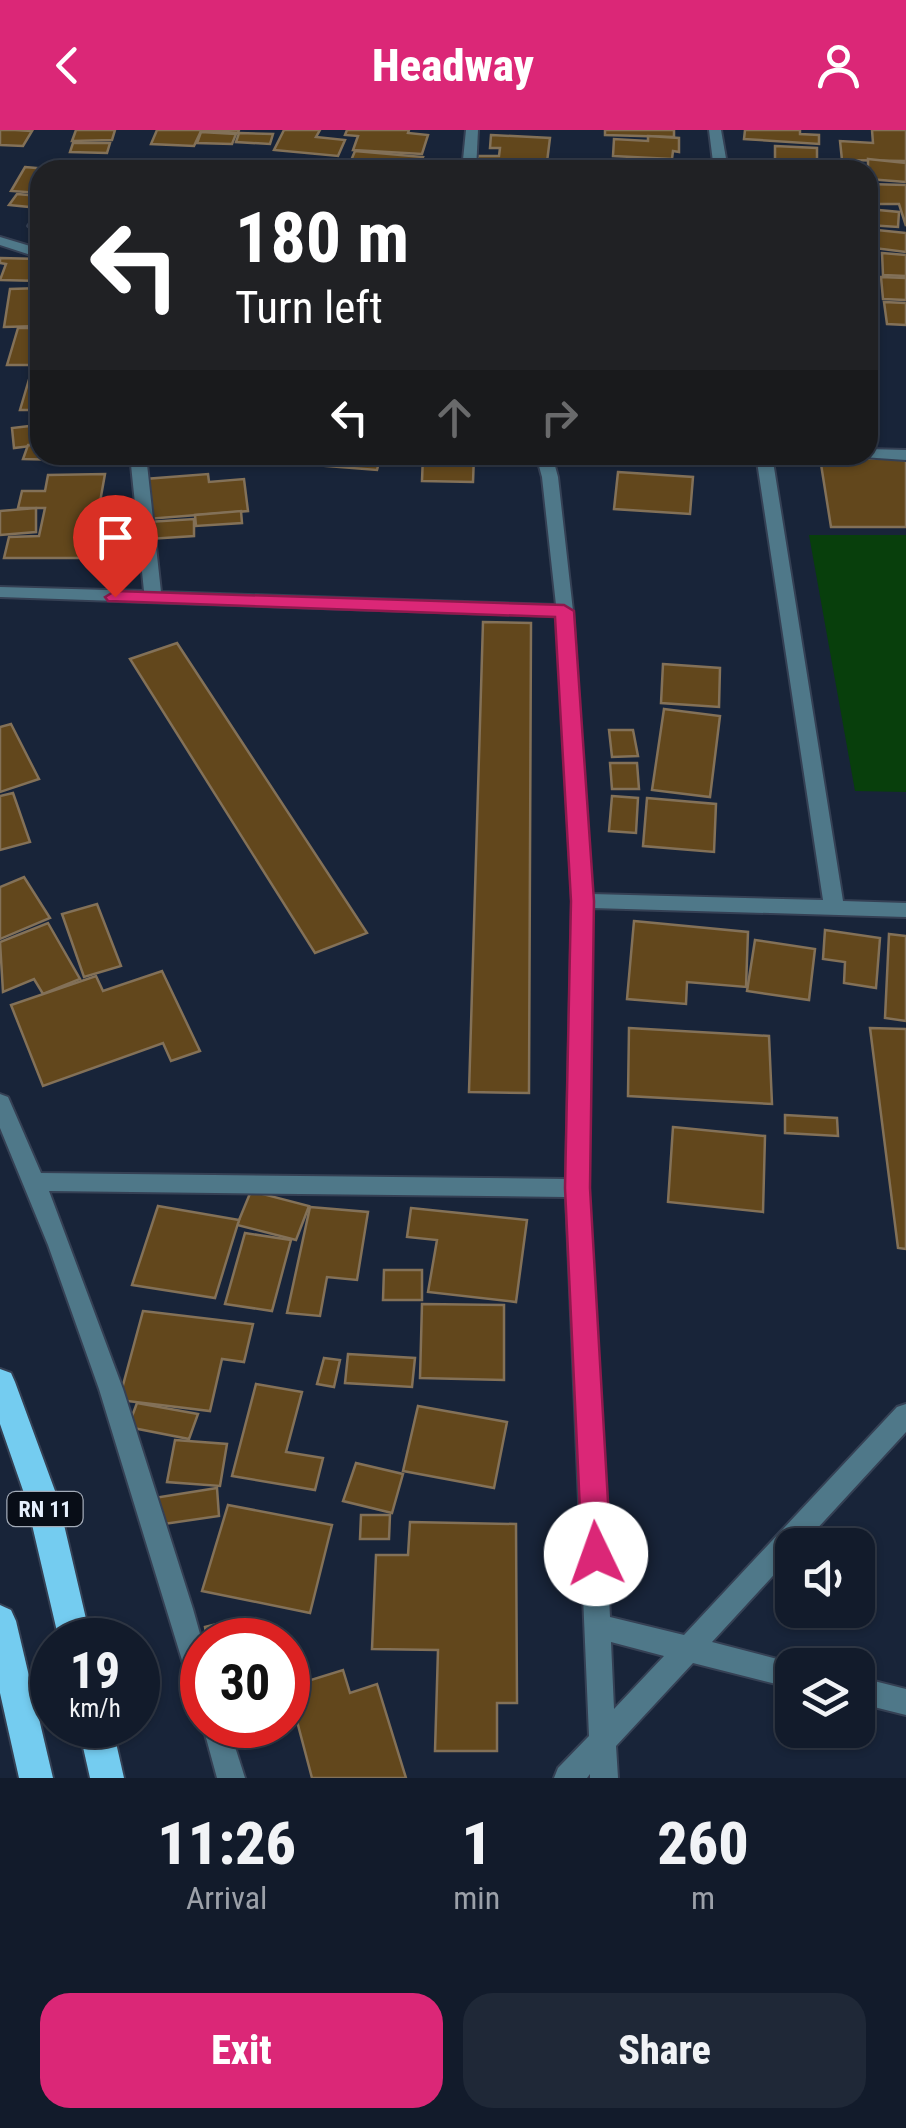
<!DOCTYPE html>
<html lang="en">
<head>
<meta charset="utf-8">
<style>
  :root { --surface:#121b2b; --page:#1f2837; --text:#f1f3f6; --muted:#9ca1a9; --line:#313947; --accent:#db2777 }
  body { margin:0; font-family:"Roboto Condensed",sans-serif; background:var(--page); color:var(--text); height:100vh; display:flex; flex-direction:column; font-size:38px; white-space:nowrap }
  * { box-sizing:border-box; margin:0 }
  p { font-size:32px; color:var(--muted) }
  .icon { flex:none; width:55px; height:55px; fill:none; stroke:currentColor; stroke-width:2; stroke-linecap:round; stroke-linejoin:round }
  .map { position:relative; height:1648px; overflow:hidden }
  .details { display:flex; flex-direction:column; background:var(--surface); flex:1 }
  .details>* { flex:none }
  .top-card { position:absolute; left:30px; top:30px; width:848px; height:305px; border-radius:30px; box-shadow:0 2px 8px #0004,0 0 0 2px var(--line); background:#202124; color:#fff; overflow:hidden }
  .controls { position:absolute; left:775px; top:1398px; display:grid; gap:20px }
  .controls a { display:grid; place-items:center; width:100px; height:100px; border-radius:20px; background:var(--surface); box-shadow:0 2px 8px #0004,0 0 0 2px var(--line); font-size:50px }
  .speed { position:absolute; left:30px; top:1488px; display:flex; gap:20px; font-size:50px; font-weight:700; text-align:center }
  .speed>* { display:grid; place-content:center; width:130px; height:130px; border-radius:50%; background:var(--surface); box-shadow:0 2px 8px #0004,0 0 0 2px var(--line); line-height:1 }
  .speed small { font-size:25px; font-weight:400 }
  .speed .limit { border:15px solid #d22; background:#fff; color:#111 }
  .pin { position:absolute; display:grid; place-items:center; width:85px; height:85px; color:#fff; margin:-102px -42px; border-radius:50% 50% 50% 0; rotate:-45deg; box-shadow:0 0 10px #0007 }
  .pin .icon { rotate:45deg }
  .me { position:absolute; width:110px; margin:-55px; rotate:357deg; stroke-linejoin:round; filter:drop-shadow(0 0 8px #0008) }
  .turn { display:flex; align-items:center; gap:35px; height:210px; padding:0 40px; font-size:45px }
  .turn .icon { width:130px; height:130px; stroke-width:2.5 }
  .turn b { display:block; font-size:70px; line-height:85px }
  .lanes { display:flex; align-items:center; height:95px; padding:0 40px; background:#0003; justify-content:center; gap:50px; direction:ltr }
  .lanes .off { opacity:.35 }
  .eta { display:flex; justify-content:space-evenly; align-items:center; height:170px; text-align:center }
  .eta b { font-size:60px; font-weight:800; line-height:70px }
  .primary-button { display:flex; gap:20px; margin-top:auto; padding:20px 40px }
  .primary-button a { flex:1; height:115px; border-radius:30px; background:var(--accent); color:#fff; font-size:40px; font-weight:800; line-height:115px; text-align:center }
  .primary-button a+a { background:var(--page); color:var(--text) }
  header { display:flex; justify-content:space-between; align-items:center; height:130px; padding:0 40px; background:var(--accent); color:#fff; font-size:45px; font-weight:800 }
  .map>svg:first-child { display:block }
</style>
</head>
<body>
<header><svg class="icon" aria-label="back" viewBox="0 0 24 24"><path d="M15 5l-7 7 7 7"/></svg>Headway<svg class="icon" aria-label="person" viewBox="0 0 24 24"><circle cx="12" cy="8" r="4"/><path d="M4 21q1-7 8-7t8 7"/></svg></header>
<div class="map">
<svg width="906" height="1648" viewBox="0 0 906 1648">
  <rect width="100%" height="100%" fill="#182439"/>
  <polygon fill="#083f0c" points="809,405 906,405 906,662 855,661"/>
  <g fill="#62471c" stroke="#837158" stroke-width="2.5">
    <polygon points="0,0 15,0 32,1 23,16 0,15"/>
    <polygon points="76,0 115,0 112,10 72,11"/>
    <polygon points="157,0 239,0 238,3 201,1 194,16 151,14"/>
    <polygon points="284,0 320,0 316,7 345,10 338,26 274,20"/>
    <polygon points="347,0 409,0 408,3 428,5 422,24 353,20 358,6 345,5"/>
    <polygon points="605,0 674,0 674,7 605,5"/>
    <polygon points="745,0 800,0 800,4 819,5 819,14 744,9"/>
    <polygon points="872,0 906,0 906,31 842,30 840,11 873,13"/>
    <polygon points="201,2 236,4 232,14 197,13"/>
    <polygon points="239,3 273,4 270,14 236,12"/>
    <polygon points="491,5 550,8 546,40 476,40 478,26 499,26 500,18 490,18"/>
    <polygon points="648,6 679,8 679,22 673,21 672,29 613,26 614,9 648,11"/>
    <polygon points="73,13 110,13 107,23 70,22"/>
    <polygon points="775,16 817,18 817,35 775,33"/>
    <polygon points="355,21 423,27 418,40 347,40"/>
    <polygon points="639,29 677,31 677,40 638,40"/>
    <polygon points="868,29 906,33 906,52 868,49"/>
    <polygon points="755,33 818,38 754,40"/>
    <polygon points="25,37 48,39 40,40 40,63 11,61"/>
    <polygon points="868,54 906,55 906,96 899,74 868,74"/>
    <polygon points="17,64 40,66 40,78 9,75"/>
    <polygon points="868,79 899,82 898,97 868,95"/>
    <polygon points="877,100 906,103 906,122 874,118"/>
    <polygon points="882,123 906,125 906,146 883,145"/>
    <polygon points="0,128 40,129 40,151 0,150 6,134 0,133"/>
    <polygon points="881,147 906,148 906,170 883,169"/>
    <polygon points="40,158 40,196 4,197 10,159"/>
    <polygon points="884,172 906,173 906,195 887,194"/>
    <polygon points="18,198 40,198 40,235 7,235"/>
    <polygon points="33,236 40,236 40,280 20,280"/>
    <polygon points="30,296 31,316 14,318 12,298"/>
    <polygon points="28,315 40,316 40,325 66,325 65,330 23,329"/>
    <polygon points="263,325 381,325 377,340 261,331"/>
    <polygon points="423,325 474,325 473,352 422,351"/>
    <polygon points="820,328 906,329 906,397 831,397"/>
    <polygon points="618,342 693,347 690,384 614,379"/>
    <polygon points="105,344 90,428 4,428 9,407 39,406 45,378 18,378 22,361 45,361 48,345"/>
    <polygon points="208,344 209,352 244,349 248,381 147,389 145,349"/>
    <polygon points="36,378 36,402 0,405 0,381"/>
    <polygon points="241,381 242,393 196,396 195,385"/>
    <polygon points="194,389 194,406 149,409 148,392"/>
    <polygon points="483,492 531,493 529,963 469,962"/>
    <polygon points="177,513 367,803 315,823 130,529"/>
    <polygon points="663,534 720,538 719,577 661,573"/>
    <polygon points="664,579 720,586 710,667 652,660"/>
    <polygon points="11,594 39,649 0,662 0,597"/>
    <polygon points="609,600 633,600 638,626 612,627"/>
    <polygon points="610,633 637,633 639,659 612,659"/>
    <polygon points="13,663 30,712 0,720 0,666"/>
    <polygon points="612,666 638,668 636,703 609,701"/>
    <polygon points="647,668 716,674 714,722 643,716"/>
    <polygon points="24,747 50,788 0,809 0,757"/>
    <polygon points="97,774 121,836 84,847 62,784"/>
    <polygon points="634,791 748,802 746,857 687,852 686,874 627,869"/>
    <polygon points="48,793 80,849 43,864 34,849 3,862 0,812"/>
    <polygon points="825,800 880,808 876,858 844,853 845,832 823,829"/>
    <polygon points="889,804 906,806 906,891 885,888"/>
    <polygon points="755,810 815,819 809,870 747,861"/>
    <polygon points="162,841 200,921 171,931 163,913 43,956 11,875 96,846 103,861"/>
    <polygon points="629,898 769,906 772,974 628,966"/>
    <polygon points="870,898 906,899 906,1119 898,1118"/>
    <polygon points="785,985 837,988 838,1006 785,1003"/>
    <polygon points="673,997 765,1006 763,1082 668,1072"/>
    <polygon points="251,1061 309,1076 296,1110 237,1095"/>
    <polygon points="158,1076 239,1090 215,1168 132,1155"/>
    <polygon points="310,1077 368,1082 357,1150 327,1147 320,1186 287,1183"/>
    <polygon points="411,1078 527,1090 516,1172 428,1162 437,1110 407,1107"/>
    <polygon points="245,1103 291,1110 272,1181 225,1174"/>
    <polygon points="384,1140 422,1140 422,1170 383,1170"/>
    <polygon points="422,1174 504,1175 504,1250 420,1248"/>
    <polygon points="143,1181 253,1194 244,1232 222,1229 210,1281 119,1270"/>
    <polygon points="348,1224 415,1228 412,1257 345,1253"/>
    <polygon points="324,1228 340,1230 334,1257 317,1254"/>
    <polygon points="256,1254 302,1262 286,1322 323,1328 315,1360 232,1346"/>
    <polygon points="137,1273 198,1284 189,1309 128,1297"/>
    <polygon points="418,1276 507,1292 494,1358 403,1341"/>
    <polygon points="175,1310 227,1314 220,1356 167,1352"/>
    <polygon points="356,1333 403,1344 392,1383 343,1371"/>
    <polygon points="217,1358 219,1386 157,1395 154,1368"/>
    <polygon points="228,1375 332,1395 310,1483 202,1461"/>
    <polygon points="361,1385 390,1385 389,1409 360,1409"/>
    <polygon points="410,1392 516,1394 517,1573 497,1573 497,1621 435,1621 438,1520 372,1519 376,1425 408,1425"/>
    <polygon points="233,1490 236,1510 207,1510 205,1497"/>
    <polygon points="343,1540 350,1563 377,1554 406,1648 312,1648 288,1557"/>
  </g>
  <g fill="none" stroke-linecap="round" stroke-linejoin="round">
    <g stroke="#354054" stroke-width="4">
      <g id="minor">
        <polygon points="466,0 478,0 476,40 462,40"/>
        <polygon points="709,0 721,0 728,40 714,40"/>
        <polygon points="40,92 40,100 28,96 30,93"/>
        <polygon points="0,107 40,119 40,128 0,115"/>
        <polygon points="868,319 906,320 906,330 862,327 861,325 868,325"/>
        <path d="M130,325H146L161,462L556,475L542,347L536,325H552L558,347L573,481L591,764L823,770L756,325H772L843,771L906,773V787L592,778L588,1058L610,1487L684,1505L897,1277L906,1274V1302L802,1415H792V1425L712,1512L800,1535H792V1558L693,1533L616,1616L618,1648H590V1644L587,1648H554L558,1638L589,1606L566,1067L49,1061L123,1259L193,1479L202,1511V1566L193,1562L189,1553L99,1259L48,1115L0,998V964L8,967L41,1043L566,1049L572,771L557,486L0,467V457L144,461ZM611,1512L664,1526L614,1579Z"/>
        <polygon points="858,1547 906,1559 906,1585 858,1573"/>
        <polygon points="202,1593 228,1595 245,1648 217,1648"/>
      </g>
    </g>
    <g stroke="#354054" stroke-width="4">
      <g id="primary">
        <polygon points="0,1239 11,1243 15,1252 58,1369 91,1510 59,1510 26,1369 0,1294"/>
        <polygon points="0,1475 11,1480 16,1491 53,1648 19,1648 0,1563"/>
        <polygon points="78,1595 112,1595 124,1648 90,1648"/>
      </g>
    </g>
    <use href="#minor" fill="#4f7889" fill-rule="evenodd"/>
    <use href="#primary" fill="#74ccf0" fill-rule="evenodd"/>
  </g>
  <polygon fill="#db2777" stroke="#8e194d" stroke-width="2.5" points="115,461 564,475 574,481 594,771 590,1058 611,1424 606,1434 596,1438 586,1434 582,1424 565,1058 571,771 555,487 108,471 105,467"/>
  <g text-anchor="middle" stroke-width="9" stroke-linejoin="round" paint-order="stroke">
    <rect fill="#080d17" stroke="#a3abb8" stroke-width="2.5" x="7.5" y="1362" width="75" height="34" rx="8"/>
    <g font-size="22" font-weight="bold" fill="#e6effd">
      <text x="45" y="1387">RN 11</text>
    </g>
  </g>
</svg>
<div class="controls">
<a><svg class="icon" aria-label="sound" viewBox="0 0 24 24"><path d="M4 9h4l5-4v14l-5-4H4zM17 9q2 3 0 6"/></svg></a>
<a><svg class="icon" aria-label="layers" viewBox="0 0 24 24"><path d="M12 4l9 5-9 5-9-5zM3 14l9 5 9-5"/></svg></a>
</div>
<div class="speed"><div>19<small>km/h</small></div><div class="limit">30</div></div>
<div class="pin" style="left:115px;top:467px;background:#d93025"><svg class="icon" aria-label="arrive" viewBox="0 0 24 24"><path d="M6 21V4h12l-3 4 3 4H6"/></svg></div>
<svg class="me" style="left:596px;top:1424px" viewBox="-20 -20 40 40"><circle r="19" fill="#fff"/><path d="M0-13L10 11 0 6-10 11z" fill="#db2777"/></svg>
<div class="top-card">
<div class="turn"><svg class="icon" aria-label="left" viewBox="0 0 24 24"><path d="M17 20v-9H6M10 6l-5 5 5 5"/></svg><div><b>180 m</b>Turn left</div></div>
<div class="lanes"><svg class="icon" aria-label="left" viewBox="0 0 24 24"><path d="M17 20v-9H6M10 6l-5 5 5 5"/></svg><svg class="icon off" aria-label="ahead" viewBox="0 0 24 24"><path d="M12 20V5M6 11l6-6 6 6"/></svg><svg class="icon off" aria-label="right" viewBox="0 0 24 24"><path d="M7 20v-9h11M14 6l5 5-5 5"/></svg></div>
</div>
</div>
<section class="details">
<div class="eta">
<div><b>11:26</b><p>Arrival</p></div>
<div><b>1</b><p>min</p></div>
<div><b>260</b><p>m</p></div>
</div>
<div class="primary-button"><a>Exit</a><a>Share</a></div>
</section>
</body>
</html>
